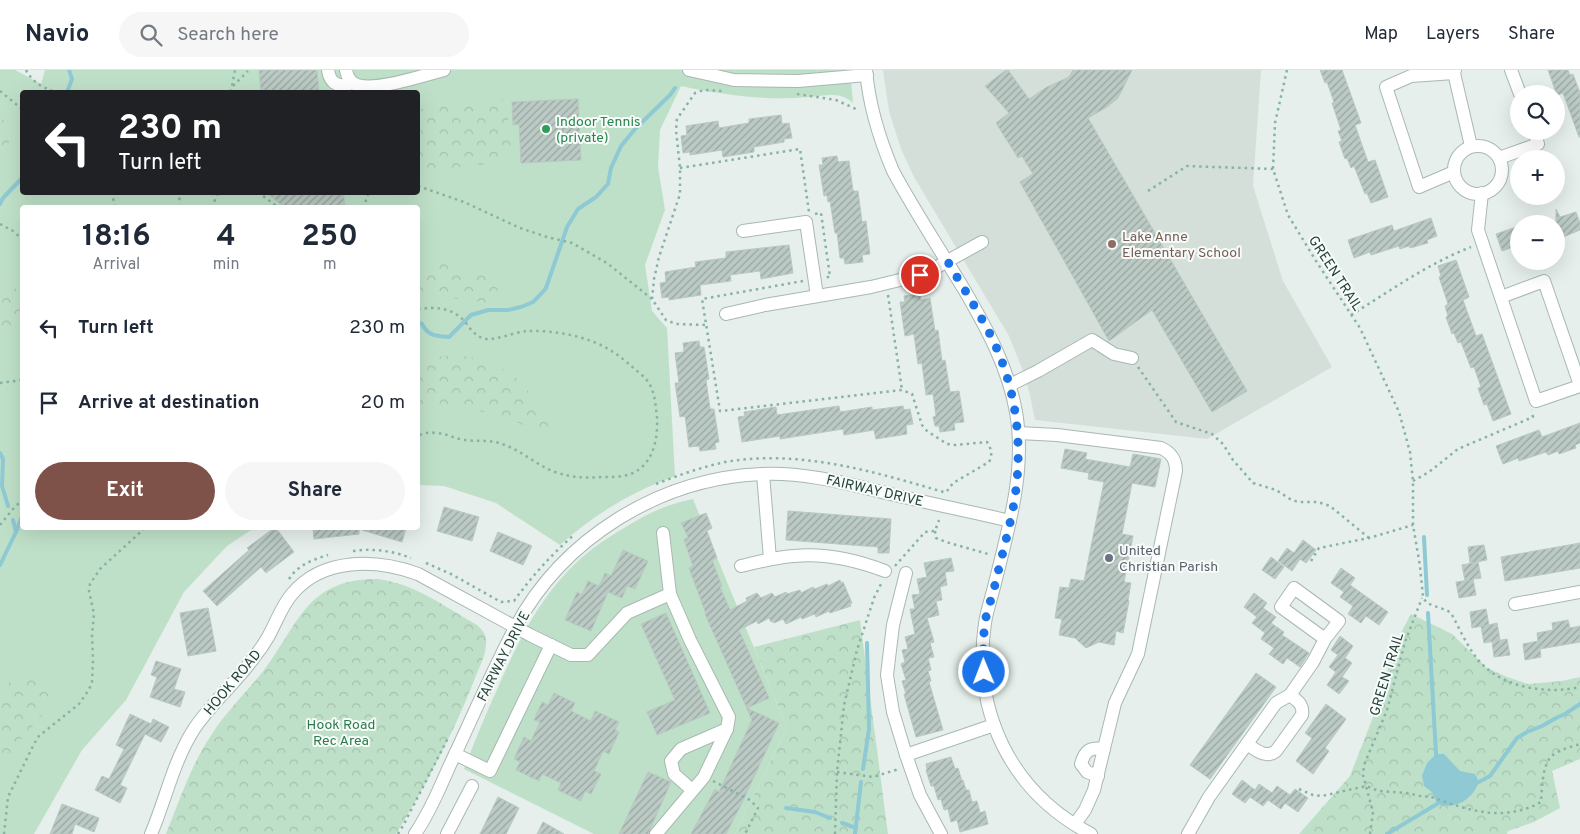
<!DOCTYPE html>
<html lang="en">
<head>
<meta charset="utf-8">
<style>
  :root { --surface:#fff; --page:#f6f6f7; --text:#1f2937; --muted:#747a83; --line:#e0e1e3; --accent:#7f5249 }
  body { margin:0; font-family:Overpass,sans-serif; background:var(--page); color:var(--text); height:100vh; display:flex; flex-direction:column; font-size:19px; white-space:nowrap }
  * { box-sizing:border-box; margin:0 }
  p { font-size:16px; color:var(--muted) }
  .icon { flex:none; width:28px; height:28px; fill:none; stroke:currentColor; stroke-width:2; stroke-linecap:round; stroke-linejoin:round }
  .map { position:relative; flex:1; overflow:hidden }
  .details { position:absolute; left:20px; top:135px; width:400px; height:325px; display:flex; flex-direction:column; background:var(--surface); border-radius:5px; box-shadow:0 5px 20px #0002 }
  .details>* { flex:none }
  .guide { position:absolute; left:20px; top:20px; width:400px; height:105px; border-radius:5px; box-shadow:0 5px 20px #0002; background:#202124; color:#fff; overflow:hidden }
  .controls { position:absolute; left:1510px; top:15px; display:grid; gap:10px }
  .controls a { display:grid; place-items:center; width:55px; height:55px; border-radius:50%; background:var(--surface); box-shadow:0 5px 20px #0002; font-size:25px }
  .pin { position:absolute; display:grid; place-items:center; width:42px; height:42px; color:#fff; margin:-21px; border:2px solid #fff; border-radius:50%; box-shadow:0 1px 5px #0007 }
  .me { position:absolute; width:55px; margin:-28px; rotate:359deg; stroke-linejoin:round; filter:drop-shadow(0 0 4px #0008) }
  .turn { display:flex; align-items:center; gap:18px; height:105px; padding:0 15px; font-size:22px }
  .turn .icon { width:65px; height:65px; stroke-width:2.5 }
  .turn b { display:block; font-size:35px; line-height:42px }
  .eta { display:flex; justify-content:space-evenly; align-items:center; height:85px; text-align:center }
  .eta b { font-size:30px; font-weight:700; line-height:35px }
  .cta { display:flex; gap:10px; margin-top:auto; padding:10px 15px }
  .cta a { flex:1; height:58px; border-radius:30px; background:var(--accent); color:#fff; font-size:20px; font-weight:700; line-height:58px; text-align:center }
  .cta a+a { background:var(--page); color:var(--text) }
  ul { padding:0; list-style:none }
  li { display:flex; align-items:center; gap:15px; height:75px; padding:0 15px }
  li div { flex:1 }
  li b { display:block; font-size:19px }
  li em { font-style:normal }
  header { display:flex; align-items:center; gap:30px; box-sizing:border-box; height:70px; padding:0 25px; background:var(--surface); border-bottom:1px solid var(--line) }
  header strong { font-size:24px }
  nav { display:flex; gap:28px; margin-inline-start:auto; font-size:18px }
  .search { width:350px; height:45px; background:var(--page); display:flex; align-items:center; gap:12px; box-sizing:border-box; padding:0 18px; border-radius:28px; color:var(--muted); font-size:19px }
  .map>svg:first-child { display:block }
</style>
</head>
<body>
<header>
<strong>Navio</strong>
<div class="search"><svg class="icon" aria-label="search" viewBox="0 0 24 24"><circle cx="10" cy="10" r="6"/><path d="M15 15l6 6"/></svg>Search here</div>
<nav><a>Map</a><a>Layers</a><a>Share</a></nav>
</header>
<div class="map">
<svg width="1580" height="764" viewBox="0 0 1580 764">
  <defs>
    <pattern id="park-crowns" width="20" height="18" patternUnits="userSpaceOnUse" patternTransform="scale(1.25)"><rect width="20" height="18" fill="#bfe0c8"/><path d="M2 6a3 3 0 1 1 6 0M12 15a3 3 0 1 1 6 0" fill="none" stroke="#a4c1ad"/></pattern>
    <pattern id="building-hatch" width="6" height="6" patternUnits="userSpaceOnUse" patternTransform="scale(1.25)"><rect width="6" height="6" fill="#bbcac4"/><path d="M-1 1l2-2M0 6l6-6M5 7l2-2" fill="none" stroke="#98a6a0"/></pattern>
  </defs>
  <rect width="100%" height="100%" fill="#e6efeb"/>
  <polygon fill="#d4dfda" points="883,0 1261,0 1253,116 1283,211 1332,297 1207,369 1035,350 1030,325 1023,301 1009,266 914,107 901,79 889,41"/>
  <g fill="#bfe0c8">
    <polygon points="0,0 15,0 41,14 45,0 259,0 261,22 22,22 22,122 270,123 270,125 285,137 22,138 22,458 254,458 227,476 184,522 126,630 82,680 34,764 0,764"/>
    <path d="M317,0H850L853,33C840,21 825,26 809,27C765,31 724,25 681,16L660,60L658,97L665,140L645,195L652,241L667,258L675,406C628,424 598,442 560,475L496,433L444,416L418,415V138L341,137L345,136L343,123L418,122V22H319Z"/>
    <path d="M693,429L787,658L735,764H594L464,699C474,673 484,648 496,622C516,576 538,529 575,494C589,480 607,468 624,458C648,443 665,435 693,429Z"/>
  </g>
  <g fill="url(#park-crowns)">
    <polygon points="506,29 513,91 418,102 418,39"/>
    <path d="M0,47C14,58 12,75 0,86Z"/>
    <path d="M433,189C445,188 454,199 465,201C478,202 503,203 497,223C496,227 494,231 490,232C484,234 477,231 471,230C454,227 429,234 418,216L420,206Z"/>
    <polygon points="0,209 12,215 22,226 22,257 0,263"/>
    <path d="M450,285C475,285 503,295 521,312C529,320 533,330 540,337C549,345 560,354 548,365C536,366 524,354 513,350C488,340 444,335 418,341V293L437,287Z"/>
    <path d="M377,509C414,513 445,537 477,555C483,560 487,566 486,574C486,586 478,599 474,611C453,664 426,715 396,764H166C180,729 191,695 212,664C228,639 250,619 267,596C300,550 309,509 377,509Z"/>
    <polygon points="1411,544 1452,564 1487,598 1507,607 1528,614 1562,611 1580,607 1580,689 1552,701 1560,738 1534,752 1508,761 1507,764 1299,764 1350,706 1377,637 1395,574"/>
    <polygon points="860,550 888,764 735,764 787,658 754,577"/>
    <path d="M30,601C39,602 44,605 50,612C62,629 33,655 23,667C15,677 6,688 0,699V618C10,613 20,603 30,601Z"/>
  </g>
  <path fill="#8ec9d4" d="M1436,684H1444L1460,701L1475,704L1479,712C1472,730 1456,740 1437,734L1433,723L1424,716L1422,706L1427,693Z"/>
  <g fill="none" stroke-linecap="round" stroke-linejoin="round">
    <g stroke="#8ec9d4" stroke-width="4">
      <polyline points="67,22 72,9 69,0"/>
      <polyline points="0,134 3,128 22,108"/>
      <path d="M418,253L422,254C428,266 436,266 449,267L471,245L488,240H508L521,237L533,232L540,225L546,218L567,157L578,139L596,127L608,114L611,98L621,76L635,59L670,25L675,18"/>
      <polyline points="0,383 3,389 2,416 8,436"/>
      <polyline points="13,450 16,462"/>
      <polyline points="1424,467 1427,525"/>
      <polyline points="0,495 16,462 22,446"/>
      <polyline points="1428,543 1436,684"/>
      <polyline points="863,699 869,659 867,573"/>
      <polyline points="1479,712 1490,706 1517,668 1527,662 1542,656 1556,648 1565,644 1580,634"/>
      <polyline points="786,738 815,742 830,748"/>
      <polyline points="842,753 856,758"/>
      <polyline points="855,764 861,712"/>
      <polyline points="1387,764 1437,734"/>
    </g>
  </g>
  <g fill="url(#building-hatch)" stroke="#b8c9c2">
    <polygon points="259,0 317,0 319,22 261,22"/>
    <polygon points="1006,0 1008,0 1029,29 1047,17 1069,7 1073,0 1132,0 1118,28 1107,37 1088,48 1247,321 1212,342 1152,240 1109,271 1020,112 1033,104 1022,86 1018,88 996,53 1009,43 985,16"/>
    <polygon points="1320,0 1342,0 1361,53 1355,55 1368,92 1375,90 1388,127 1371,133 1367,123 1365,124 1354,96 1351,98 1347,88 1345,89 1339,72 1342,71 1338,61 1341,60 1332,33 1334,32 1327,12 1325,13"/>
    <polygon points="1548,0 1568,0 1570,5 1573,4 1580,23 1580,67 1579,67 1563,23 1557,25"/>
    <polygon points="578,29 581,90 521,93 519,54 513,55 512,32"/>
    <polygon points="781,45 782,54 789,53 792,68 784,69 784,72 754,77 754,82 723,87 722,80 690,85 690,82 683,83 681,66 687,65 686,56 718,51 719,58 749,53 749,49"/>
    <polygon points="837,86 838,92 849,91 853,121 858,121 862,152 866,151 870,184 862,185 863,192 845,194 844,188 840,188 837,163 835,163 830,131 828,132 827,125 824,126 819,95 823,95 822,88"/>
    <polygon points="266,122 343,122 345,136 285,138"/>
    <polygon points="1556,139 1560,147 1576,142 1580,153 1580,160 1556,170"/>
    <polygon points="1431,148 1437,166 1427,170 1428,173 1410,178 1409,176 1400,179 1399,176 1371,185 1370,182 1354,188 1348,170 1392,155 1394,161"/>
    <polygon points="1519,156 1519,175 1502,181 1496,164"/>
    <polygon points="789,175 793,203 761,209 760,201 730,205 731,211 700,215 701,225 669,230 669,227 662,228 660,213 666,212 665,202 696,197 695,192 726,188 726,182"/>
    <polygon points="1456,190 1469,227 1463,230 1476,266 1482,264 1511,344 1493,351 1487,334 1484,335 1478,318 1481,317 1474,297 1471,298 1461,272 1458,273 1454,263 1452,264 1446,247 1448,246 1445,236 1448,234 1439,207 1441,206 1438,196"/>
    <polygon points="920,224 921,230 930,228 935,261 938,260 942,291 945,290 950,322 959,321 964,352 954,353 955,360 940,362 939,356 935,356 933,347 936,346 933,324 926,325 922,293 918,294 914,264 905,266 900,232 905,232 904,226"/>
    <polygon points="699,271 700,277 704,277 709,309 706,310 710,339 714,339 719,372 715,373 716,379 700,381 699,376 689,377 685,346 680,347 675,313 679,313 675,283 684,282 683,273"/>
    <polygon points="839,336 840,342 872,337 872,340 903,336 904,340 910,339 913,354 906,355 907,364 876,369 874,360 844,365 843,359 780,369 780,366 742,372 738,347 745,346 744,342 776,337 777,345"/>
    <polygon points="1580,353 1580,373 1575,375 1576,378 1559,384 1558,381 1548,385 1546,382 1519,391 1518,388 1503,394 1496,376 1539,360 1542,367"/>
    <polygon points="1065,379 1087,383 1085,389 1130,397 1133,384 1161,389 1155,417 1132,413 1122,464 1133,466 1124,512 1131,513 1128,530 1129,531 1123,563 1116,561 1114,575 1099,572 1086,578 1075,568 1059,565 1062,549 1055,548 1060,517 1069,518 1071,509 1084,511 1104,412 1088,409 1089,403 1061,398"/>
    <polygon points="444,437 479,447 472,471 437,461"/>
    <polygon points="788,441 891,449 889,483 878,483 878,477 786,470"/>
    <polygon points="706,443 712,458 707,461 717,488 712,490 722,516 720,517 730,540 747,531 746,528 757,523 761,528 772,523 775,527 786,522 787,524 800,520 801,523 813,517 815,519 827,514 828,516 840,510 841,513 843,512 852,533 850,534 851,536 830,543 829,541 816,547 815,544 812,545 802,549 801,547 786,554 783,549 774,553 773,551 771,552 769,548 758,554 757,551 739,560 769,628 747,638 779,653 742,733 726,764 691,764 715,719 719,722 752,650 705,544 706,544 689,498 693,496 684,470 688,467 681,453"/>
    <polygon points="274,458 276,458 294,482 266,503 261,497 217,536 203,521 249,480 247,478"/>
    <polygon points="313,458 359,458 359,464 314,469"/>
    <polygon points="362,458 406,458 402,472 362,460"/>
    <polygon points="498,462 532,476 523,495 490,481"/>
    <polygon points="1303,470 1316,480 1306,493 1300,489 1292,501 1278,491 1287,478 1294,483"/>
    <polygon points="1580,473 1580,498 1505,511 1501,487"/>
    <polygon points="1484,475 1487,490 1470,493 1468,477"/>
    <polygon points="623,480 648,491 635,519 627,516 622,528 608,522 591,561 565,550 577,522 582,525 588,511 599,516 605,503 611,506"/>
    <polygon points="1271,487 1284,497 1275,509 1262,500"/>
    <polygon points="951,488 954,501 945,502 947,515 940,517 942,530 936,531 939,545 927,548 934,572 930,573 934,587 928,588 931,600 928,601 931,611 929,612 943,660 916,667 904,624 906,624 902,611 906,610 901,594 905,592 902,580 908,579 905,567 915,564 910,539 915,539 912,525 920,524 917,509 927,507 924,493"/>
    <polygon points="1478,492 1481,508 1473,509 1476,525 1459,528 1456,512 1470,510 1465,511 1462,495"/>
    <polygon points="1341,498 1355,508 1350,515 1388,542 1379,555 1366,546 1361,553 1348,544 1353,536 1340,527 1344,522 1331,513"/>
    <polygon points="1254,523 1267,533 1263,538 1276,547 1271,553 1284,562 1282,565 1309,583 1300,597 1287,588 1283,594 1269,584 1274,578 1261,569 1265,563 1252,553 1257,547 1244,537"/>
    <polygon points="208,538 216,581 188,586 180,543"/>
    <polygon points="1486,539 1489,555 1497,553 1500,570 1484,573 1481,556 1488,555 1472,558 1470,542"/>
    <polygon points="666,543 710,643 657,665 647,642 675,630 641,554"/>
    <polygon points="1568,550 1570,558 1580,556 1580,572 1540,579 1541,587 1525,590 1523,574 1538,571 1537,563 1553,560 1552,553"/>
    <polygon points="1340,566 1353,576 1345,588 1352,593 1342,607 1349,611 1339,624 1327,615 1336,602 1329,597 1338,585 1331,580"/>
    <polygon points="1507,569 1510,585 1494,587 1492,572"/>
    <polygon points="156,591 181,599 174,619 185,622 180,637 150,627 157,607 151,605"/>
    <polygon points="1256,603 1276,617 1210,709 1190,695"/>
    <polygon points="554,623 575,633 571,641 591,651 595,641 619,652 615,660 619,662 609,684 603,681 594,701 601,704 591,724 585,721 581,731 558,720 561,713 542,704 539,711 516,700 520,692 514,689 524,667 531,671 540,652 534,650 542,632 548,635"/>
    <polygon points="1326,634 1346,649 1325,678 1329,681 1313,704 1296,691 1312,668 1305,663"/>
    <polygon points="130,644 151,654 153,649 169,657 161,672 145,664 120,715 127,718 120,733 95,720 102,706 109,709 124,679 116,675"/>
    <polygon points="951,687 955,699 958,698 962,711 963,710 966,720 969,720 972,732 977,731 980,743 985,741 988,754 960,762 957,750 951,752 948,739 944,740 941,729 938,730 934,716 931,716 926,700 927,700 926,694"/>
    <polygon points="648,702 671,712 648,764 619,764"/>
    <polygon points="1242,710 1255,720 1259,714 1272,723 1277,716 1290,725 1295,719 1308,728 1298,742 1285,733 1281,739 1268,730 1263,736 1250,727 1245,733 1232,724"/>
    <polygon points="498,727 519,738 506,764 480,764"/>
    <polygon points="62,734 99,748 94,762 75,754 72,764 50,764"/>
    <polygon points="543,752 564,764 537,764"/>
  </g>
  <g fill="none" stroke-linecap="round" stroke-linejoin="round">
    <g stroke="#a8b8b2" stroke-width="14">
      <g id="minor">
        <path d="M328,0C330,15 340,18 353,13"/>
        <path d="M346,0C347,5 349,10 353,13C369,24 425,5 444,0"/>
        <polyline points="689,0 734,10 798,11 867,5"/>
        <path d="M866,0C869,36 879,68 893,101C915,142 941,181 965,221C987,259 1008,297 1016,342C1026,400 1009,456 995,513C992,526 987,540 985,553C972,642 1011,722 1091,764"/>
        <polyline points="1455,0 1454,3 1471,76"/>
        <polyline points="1511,0 1520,24"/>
        <circle cx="1478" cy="100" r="24"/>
        <polyline points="1499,88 1538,74 1534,61"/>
        <polyline points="1454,102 1419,117 1386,17 1411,6 1454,3"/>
        <polyline points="1482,123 1478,160 1536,331 1580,316"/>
        <polyline points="743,161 806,152 817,226"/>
        <polyline points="1501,227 1544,211 1580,315"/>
        <polyline points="726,244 765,235 871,217 904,209 935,198 982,172"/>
        <polyline points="1010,315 1038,301 1092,270 1114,284 1132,288"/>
        <path d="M1019,363L1057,365L1161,378C1172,383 1176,390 1176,401L1138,584L1115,633L1094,720L1085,740L1075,754"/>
        <polyline points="763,404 770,489"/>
        <path d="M741,496C758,492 776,487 794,486C824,483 856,490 885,501"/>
        <polyline points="906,503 893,555 887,605 893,642 906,685 920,725 941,764"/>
        <polyline points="1515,534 1580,522"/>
        <path d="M1247,674C1256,680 1266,689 1276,681L1302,645C1304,634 1297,631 1290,625"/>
        <polyline points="455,684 490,701 551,575"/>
        <polyline points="906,685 994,655"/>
        <path d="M1098,706L1087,702L1081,694C1085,680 1090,677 1104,679"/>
        <polyline points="692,720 674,704 671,691 681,679 727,659"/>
        <path d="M151,764C166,729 173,692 194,659C212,632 237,612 255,586C260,580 264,574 268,567C276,553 281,537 292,524C323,487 376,489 418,504L530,565L571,585H588L627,543L670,524"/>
        <path d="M415,764C429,743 439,720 449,697C471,651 491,603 515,558C563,468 660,408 762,404C808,402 851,415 895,425C933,434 972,442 1010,451"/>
        <polyline points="447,764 472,716"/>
        <polyline points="656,764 704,707 727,659 729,647 690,570 670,524 663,463"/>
        <polyline points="1188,764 1209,727 1276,633 1290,625 1313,592 1325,569 1339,551 1294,518 1281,537 1325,569"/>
      </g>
    </g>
    <g stroke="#86b3a5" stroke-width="2.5" stroke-dasharray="2.5 4" stroke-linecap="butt">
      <path d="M26,0C33,13 42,17 55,22"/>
      <path d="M1287,0L1275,53L1273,99L1288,145L1316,191L1360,258L1399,342L1410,382L1413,411V455L1420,496L1423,527C1428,538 1442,536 1451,543C1461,561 1469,582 1484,596C1508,619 1550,624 1580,617"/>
      <polyline points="233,16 248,1"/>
      <polyline points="0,21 22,39"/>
      <polyline points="231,22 235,0"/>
      <polyline points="797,24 836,30 858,40"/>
      <polyline points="680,98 800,79 809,142"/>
      <polyline points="418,116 464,132 520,158 547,167 572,173 607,193 652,229 666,250 676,254 707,255"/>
      <polyline points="1148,121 1187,96 1273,99"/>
      <polyline points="112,122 115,138"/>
      <polyline points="204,122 216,125 225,122"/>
      <polyline points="258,122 279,138"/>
      <polyline points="367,122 368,125 374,122"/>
      <polyline points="179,130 182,122"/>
      <polyline points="213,138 216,125"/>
      <polyline points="363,138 368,125"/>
      <polyline points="815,144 821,143 830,207 826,207"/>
      <polyline points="0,154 13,161 22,169"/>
      <path d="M803,211L702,229L720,341L902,320L912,324L922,355L927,361L947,374L955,375L987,372C991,378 993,385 989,392L953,413L947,421"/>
      <polyline points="888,225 902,320"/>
      <polyline points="652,229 654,209 659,187 680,124 680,98 676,60 677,49 695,23 704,20 722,21"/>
      <path d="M418,239C436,237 453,237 466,253C470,259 475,265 482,268C494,272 514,262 527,261C554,260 587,266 610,280C622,287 632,297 643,306C655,317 655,332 657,347C658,368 654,393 633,403C624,407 613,407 603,407C586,408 572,408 555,402C536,395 521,380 502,374C490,369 477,372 465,370C455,369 446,363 436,363C429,362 423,363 418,366"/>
      <path d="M1351,245C1390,221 1429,193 1471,177"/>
      <polyline points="1138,297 1176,352 1212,364 1223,374 1233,390 1253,413 1276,420 1290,429 1298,432 1318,432 1330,436 1369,468"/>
      <polyline points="0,313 22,310"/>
      <polyline points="1413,411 1429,402 1458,379 1533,347 1531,341"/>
      <path d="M656,414C679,405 702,397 725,392C801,379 875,402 947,423"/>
      <polyline points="0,455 13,439 22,430"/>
      <polyline points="935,461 936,468 946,472 988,484"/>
      <path d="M353,481C373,478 393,481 411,488"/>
      <polyline points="1311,491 1319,478 1369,468 1413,455"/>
      <path d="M426,493L451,504L501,532L514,531C532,506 552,484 575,464"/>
      <polyline points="895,496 925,462 935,461 939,450"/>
      <path d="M289,509C298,495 312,490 328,485"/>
      <polyline points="837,702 873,707 899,699"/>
      <polyline points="713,711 750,730 758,738 745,764"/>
      <path d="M1299,719L1313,725L1322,726L1366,716L1379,721L1407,723L1424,727L1429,726C1467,740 1503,753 1541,732C1542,720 1542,696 1551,687C1557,680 1571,677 1580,674"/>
      <polyline points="4,764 8,727 34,674 39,666 79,634 88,621 92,613 93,590 92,565 94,544 89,521 90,514 100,499 145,458"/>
      <polyline points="398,764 404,754 448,668"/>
      <polyline points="835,764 837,702 844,635 857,580 874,528 882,512"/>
      <polyline points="1370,764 1373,742 1363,705 1364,695 1387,640 1405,572 1422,528"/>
    </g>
    <use href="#minor" stroke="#fff" stroke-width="12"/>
  </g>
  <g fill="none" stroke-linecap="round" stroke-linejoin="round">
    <path stroke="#1a73e8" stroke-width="9" stroke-dasharray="0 16.2" d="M920,205L948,192C962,216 977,239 990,264C1020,324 1025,388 1010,453C1005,475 999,497 994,519C991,530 987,541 985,552C983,569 983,585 984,602"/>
  </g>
  <circle fill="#2e9e5b" stroke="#f7fbf9" stroke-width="2" cx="546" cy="59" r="5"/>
  <circle fill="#8d6e63" stroke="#f7fbf9" stroke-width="2" cx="1112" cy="174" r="5"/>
  <circle fill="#6b7280" stroke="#f7fbf9" stroke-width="2" cx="1109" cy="488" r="5"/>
  <g text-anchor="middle" stroke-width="4" stroke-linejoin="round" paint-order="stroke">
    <g font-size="14" fill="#27864d" stroke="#f7fbf9" text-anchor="start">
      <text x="556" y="56">Indoor Tennis<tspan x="556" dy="16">(private)</tspan></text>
    </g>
    <g font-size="14" fill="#785e54" stroke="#f7fbf9" text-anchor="start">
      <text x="1122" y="171">Lake Anne<tspan x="1122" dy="16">Elementary School</tspan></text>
    </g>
    <g font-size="14" fill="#24423a" stroke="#f7fbf9">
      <text transform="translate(1336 203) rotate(57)" y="5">GREEN TRAIL</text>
      <text transform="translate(875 420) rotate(13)" y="5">FAIRWAY DRIVE</text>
      <text transform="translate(503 586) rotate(-63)" y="5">FAIRWAY DRIVE</text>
      <text transform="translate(1386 604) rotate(-73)" y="5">GREEN TRAIL</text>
      <text transform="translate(232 612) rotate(-50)" y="5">HOOK ROAD</text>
    </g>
    <g font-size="14" fill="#5b616d" stroke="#f7fbf9" text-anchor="start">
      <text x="1119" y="485">United<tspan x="1119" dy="16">Christian Parish</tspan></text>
    </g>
    <g font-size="14" fill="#2d7a4b" stroke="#f7fbf9">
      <text x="341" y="659">Hook Road<tspan x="341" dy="16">Rec Area</tspan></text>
    </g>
  </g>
</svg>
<div class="controls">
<a><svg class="icon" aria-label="search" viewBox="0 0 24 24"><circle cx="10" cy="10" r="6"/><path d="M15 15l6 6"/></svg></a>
<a>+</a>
<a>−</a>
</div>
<div class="pin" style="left:920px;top:205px;background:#d93025"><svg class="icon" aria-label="arrive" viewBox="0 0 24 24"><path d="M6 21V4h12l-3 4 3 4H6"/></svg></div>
<svg class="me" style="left:984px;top:602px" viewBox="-20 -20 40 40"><circle r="17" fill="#1a73e8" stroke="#fff" stroke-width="3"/><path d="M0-11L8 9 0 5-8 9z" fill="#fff"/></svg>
<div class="guide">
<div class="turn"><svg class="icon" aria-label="left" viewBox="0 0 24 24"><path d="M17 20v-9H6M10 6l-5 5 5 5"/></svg><div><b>230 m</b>Turn left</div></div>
</div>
<section class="details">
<div class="eta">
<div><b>18:16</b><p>Arrival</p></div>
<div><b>4</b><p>min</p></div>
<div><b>250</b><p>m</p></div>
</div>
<ul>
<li><svg class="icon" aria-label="left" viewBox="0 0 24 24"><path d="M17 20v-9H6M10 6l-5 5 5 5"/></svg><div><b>Turn left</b></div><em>230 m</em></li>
<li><svg class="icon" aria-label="arrive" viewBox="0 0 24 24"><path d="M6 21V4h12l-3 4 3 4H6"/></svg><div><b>Arrive at destination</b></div><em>20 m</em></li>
</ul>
<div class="cta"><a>Exit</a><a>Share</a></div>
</section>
</div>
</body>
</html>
